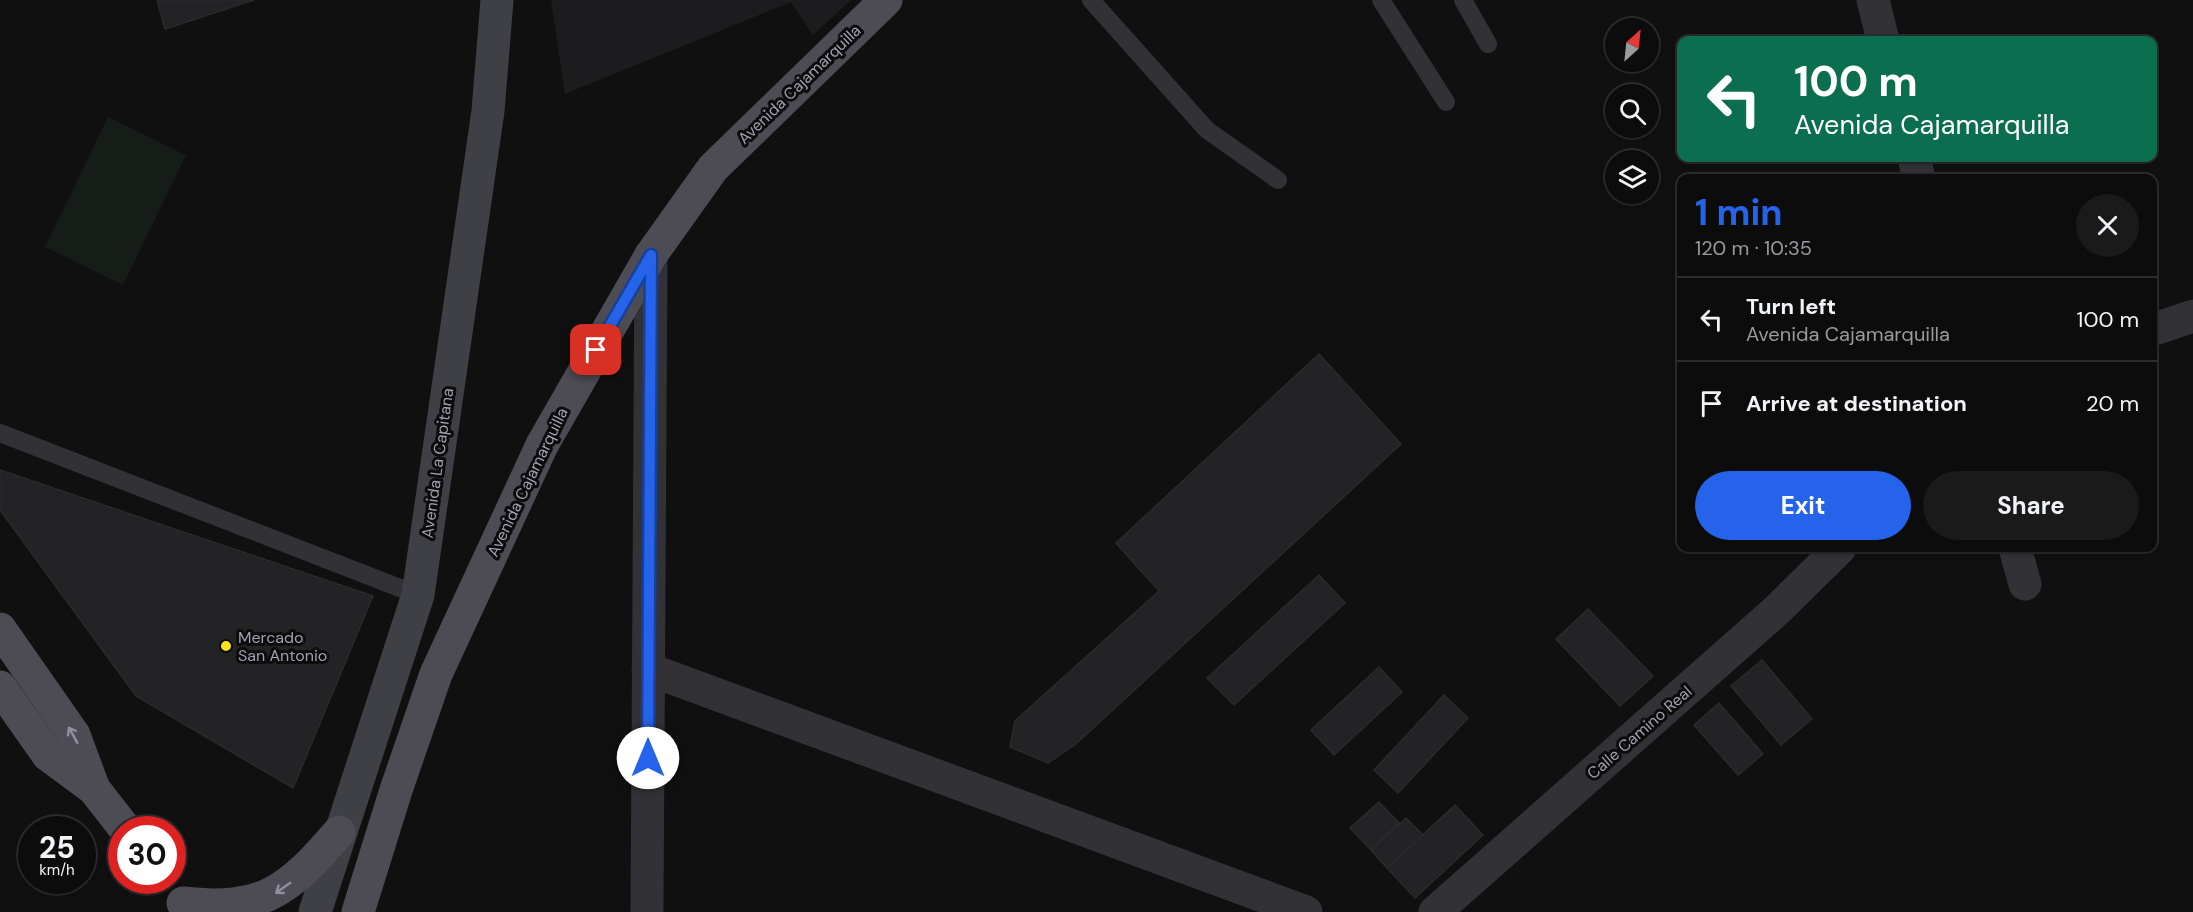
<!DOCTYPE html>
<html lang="en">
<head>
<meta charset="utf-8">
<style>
  :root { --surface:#0c0c0d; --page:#1a1a1b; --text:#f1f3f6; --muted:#9a9b9d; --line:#2c2c2e; --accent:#2563eb }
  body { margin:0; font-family:"DM Sans",sans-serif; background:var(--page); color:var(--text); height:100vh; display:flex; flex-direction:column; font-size:22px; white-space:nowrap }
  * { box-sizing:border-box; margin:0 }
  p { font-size:20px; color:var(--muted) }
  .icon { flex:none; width:33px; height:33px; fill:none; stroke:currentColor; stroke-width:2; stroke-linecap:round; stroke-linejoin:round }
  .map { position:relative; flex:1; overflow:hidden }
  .details { position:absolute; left:1677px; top:174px; width:480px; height:378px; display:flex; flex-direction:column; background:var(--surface); border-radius:12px; box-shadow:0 2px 4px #0004,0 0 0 2px var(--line) }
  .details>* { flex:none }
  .banner { position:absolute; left:1677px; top:36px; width:480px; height:126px; border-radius:12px; box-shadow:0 2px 4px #0004,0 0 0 2px var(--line); background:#0b6e4f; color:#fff; overflow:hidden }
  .needle { width:39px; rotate:27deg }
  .tools { position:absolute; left:1605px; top:18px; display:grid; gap:12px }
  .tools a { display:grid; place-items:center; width:54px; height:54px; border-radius:50%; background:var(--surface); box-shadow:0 2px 4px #0004,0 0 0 2px var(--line); font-size:30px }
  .speed { position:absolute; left:18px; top:816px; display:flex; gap:12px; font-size:30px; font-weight:700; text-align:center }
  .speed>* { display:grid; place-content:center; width:78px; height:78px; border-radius:50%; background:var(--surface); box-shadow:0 2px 4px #0004,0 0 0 2px var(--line); line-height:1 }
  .speed small { font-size:15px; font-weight:400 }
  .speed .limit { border:9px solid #d22; background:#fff; color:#111 }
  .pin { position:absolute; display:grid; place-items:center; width:51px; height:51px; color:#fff; margin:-26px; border-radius:12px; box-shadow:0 3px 9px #0006 }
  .me { position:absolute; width:66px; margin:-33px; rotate:0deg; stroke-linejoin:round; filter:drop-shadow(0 0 4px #0008) }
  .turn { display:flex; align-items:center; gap:21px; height:126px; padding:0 18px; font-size:27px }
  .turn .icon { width:78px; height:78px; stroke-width:2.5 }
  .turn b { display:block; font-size:42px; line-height:51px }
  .round { display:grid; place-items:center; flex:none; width:63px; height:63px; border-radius:32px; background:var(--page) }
  .summary { display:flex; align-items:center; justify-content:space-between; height:102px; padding:0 18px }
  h1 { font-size:36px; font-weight:700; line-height:45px; color:var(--accent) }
  .primary-button { display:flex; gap:12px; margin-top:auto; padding:12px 18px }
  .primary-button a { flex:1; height:69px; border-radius:36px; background:var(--accent); color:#fff; font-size:24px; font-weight:700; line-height:69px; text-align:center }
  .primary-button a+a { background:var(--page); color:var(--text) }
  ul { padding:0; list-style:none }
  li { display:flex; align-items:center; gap:18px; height:84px; padding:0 18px; border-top:2px solid var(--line) }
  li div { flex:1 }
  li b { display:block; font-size:22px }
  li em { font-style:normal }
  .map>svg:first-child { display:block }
</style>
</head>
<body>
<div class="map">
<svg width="2193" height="912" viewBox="0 0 2193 912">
  <rect width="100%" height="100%" fill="#101011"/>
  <polygon fill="#1c1c1e" points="551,0 851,0 813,35 791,2 565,94"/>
  <polygon fill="#161c18" points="108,117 186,155 123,285 45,247"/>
  <g fill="#232325" stroke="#2a2a2d" stroke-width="1.5">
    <polygon points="157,0 254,0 165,29"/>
    <polygon points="1319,354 1401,444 1076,744 1048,763 1010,747 1015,721 1159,591 1116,543"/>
    <polygon points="0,470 373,596 293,788 136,696 0,510"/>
    <polygon points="1319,575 1345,603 1234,705 1207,678"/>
    <polygon points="1588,609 1653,676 1620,706 1556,639"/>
    <polygon points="1762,660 1812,719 1781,745 1731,686"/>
    <polygon points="1379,667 1402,692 1334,755 1311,730"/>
    <polygon points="1444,695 1468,718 1398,793 1374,770"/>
    <polygon points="1719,703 1763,754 1738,775 1694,725"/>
    <polygon points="1379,802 1399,823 1371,850 1350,828"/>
    <polygon points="1455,805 1483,835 1415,898 1387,868"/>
    <polygon points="1406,818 1423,835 1387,868 1371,850"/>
  </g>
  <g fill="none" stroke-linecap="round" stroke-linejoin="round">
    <g stroke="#313136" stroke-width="18">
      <polyline points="1091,0 1207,130 1278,180"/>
      <polyline points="1381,0 1446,102"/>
      <polyline points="1463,0 1488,44"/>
      <polyline points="0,433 418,595"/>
    </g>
    <g stroke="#313136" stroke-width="33">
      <polyline points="1873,0 1883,40"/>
      <polyline points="1914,158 1919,178"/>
      <polyline points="2152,330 2193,316"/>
      <polyline points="2015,548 2025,584"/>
      <polyline points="648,669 1306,912"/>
      <polyline points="647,912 651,255"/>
      <polyline points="1435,912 1777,610 1840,548"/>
    </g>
    <polyline stroke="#3f3f46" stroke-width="33" points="315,912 418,595 488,111 497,0"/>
    <g stroke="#4d4c55" stroke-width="33">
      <polyline points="0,629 74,735 94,789"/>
      <polyline points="0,687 48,755 94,789 126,830"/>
      <path d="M183,903C264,912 289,890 339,832"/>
      <polyline points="358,912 396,790 436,674 542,445 651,255 713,168 886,0"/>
    </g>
  </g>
  <defs><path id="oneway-shaft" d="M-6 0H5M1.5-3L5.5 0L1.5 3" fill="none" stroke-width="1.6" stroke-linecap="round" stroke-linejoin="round" transform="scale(1.5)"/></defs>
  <g stroke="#8f909f">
    <use href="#oneway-shaft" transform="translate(73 735) rotate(-119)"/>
    <use href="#oneway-shaft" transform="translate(283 888) rotate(145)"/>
  </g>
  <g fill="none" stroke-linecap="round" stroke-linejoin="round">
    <g stroke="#184099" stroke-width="15">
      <polyline id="route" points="596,350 651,255 648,758"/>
    </g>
    <use href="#route" stroke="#2563eb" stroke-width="10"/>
  </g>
  <circle fill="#f7e322" stroke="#0b0b0c" stroke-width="2" cx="226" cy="646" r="6"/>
  <g text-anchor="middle" stroke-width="6" stroke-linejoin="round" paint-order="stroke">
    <g font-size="16" fill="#a0a1b2" stroke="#0b0b0c">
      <text transform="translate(799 84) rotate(-44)" y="6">Avenida Cajamarquilla</text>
      <text transform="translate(437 463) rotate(-82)" y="6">Avenida La Capitana</text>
      <text transform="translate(527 482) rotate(-64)" y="6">Avenida Cajamarquilla</text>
      <text transform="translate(1639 732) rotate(-41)" y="6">Calle Camino Real</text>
    </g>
    <g font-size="16" fill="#a0a1b2" stroke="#0b0b0c" text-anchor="start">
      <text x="238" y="643">Mercado<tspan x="238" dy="18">San Antonio</tspan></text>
    </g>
  </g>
</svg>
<div class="tools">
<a><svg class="needle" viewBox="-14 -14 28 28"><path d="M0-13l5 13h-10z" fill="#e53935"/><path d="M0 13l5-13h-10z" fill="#9a9b9d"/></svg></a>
<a><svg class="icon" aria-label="search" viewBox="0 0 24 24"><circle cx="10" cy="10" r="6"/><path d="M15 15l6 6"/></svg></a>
<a><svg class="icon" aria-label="layers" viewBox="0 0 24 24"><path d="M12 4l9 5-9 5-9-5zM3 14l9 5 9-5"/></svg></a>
</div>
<div class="speed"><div>25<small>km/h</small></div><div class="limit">30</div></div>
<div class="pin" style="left:596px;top:350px;background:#d93025"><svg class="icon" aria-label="arrive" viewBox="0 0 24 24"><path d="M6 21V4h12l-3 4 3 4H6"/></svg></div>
<svg class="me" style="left:648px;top:758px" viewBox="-20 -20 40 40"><circle r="19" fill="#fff"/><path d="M0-13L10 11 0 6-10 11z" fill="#2563eb"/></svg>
<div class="banner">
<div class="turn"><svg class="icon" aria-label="left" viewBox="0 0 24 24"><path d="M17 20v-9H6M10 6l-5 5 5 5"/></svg><div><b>100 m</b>Avenida Cajamarquilla</div></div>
</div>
<section class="details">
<div class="summary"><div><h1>1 min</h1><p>120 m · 10:35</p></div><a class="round"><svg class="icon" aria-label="close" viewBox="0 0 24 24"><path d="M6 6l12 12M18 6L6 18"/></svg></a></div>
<ul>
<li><svg class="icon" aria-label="left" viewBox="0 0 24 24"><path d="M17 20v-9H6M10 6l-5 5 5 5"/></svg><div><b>Turn left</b><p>Avenida Cajamarquilla</p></div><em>100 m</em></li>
<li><svg class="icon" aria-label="arrive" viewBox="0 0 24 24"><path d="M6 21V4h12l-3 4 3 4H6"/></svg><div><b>Arrive at destination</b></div><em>20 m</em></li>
</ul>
<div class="primary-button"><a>Exit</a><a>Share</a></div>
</section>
</div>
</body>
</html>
